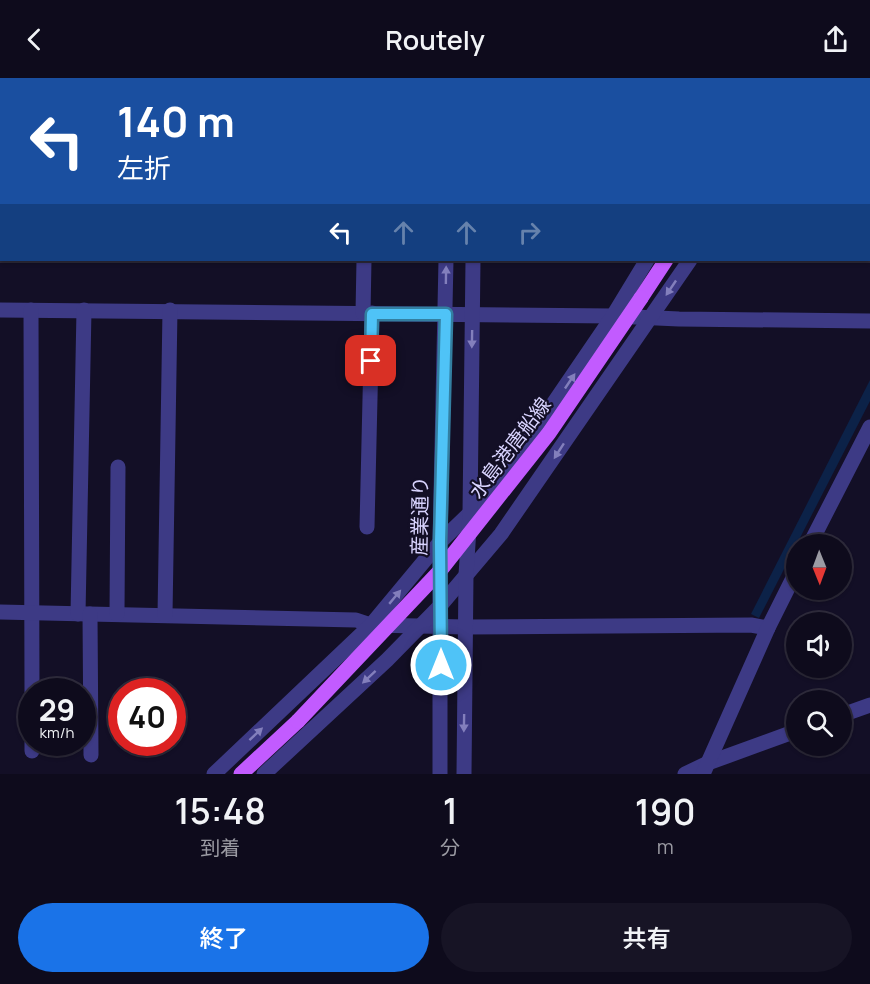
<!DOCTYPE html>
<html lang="ja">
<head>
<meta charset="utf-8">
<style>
  :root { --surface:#0e0b1c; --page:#171425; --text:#f1f3f6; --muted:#9b9ba3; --line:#2e2b3b; --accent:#1a73e8 }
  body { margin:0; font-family:Manrope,"Noto Sans JP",sans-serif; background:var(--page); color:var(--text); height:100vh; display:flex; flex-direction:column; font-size:22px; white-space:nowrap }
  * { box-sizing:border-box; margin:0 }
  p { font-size:20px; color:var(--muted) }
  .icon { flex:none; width:33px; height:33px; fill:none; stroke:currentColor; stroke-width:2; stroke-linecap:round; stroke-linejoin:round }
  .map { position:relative; height:696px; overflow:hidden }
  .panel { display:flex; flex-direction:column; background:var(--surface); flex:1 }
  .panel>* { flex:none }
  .top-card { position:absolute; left:0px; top:0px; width:870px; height:183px; box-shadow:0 2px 4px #0004,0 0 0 2px var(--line); background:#1a4fa0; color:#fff; overflow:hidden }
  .needle { width:39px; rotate:179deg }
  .buttons { position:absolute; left:786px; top:456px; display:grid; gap:12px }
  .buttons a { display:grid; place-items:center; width:66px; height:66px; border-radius:50%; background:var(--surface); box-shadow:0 2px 4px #0004,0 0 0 2px var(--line); font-size:30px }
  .speed { position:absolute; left:18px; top:600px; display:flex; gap:12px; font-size:30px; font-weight:700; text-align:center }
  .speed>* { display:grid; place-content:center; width:78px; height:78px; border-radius:50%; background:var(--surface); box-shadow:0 2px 4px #0004,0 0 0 2px var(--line); line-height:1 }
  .speed small { font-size:15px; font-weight:400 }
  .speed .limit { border:9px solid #d22; background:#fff; color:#111 }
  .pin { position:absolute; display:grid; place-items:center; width:51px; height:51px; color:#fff; margin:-26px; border-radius:12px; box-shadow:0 3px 9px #0006 }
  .me { position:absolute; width:66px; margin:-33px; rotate:0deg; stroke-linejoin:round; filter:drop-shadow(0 0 4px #0008) }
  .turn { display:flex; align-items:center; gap:21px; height:126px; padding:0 18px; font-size:27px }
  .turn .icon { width:78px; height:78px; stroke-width:2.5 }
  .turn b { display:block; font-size:42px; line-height:51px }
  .lanes { display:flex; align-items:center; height:57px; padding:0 18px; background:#0003; justify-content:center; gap:30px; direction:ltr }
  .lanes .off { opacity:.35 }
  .eta { display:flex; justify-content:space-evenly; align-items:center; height:102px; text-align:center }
  .eta b { font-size:36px; font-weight:600; line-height:42px }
  .button { display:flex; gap:12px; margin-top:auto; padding:12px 18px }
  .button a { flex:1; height:69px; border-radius:36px; background:var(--accent); color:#fff; font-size:24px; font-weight:600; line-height:69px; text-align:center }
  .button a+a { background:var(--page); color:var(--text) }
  header { display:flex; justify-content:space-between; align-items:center; height:78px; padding:0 18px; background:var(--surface); font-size:27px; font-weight:600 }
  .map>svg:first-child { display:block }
</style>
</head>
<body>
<header><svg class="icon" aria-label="back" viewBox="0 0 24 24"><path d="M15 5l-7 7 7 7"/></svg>Routely<svg class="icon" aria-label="share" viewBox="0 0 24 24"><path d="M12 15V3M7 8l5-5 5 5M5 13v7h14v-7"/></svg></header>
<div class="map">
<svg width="870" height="696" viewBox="0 0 870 696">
  <rect width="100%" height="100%" fill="#130f26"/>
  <polygon fill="#0c2248" points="870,302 870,323 759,540 751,536"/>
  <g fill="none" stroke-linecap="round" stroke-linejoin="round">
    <g stroke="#3d3a85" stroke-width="15">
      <polyline points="296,2 296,0"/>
      <polyline points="365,2 365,0"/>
      <polyline points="449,2 449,0"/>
      <polyline points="473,2 474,0"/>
      <polyline points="763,2 764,0"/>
      <polyline points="809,2 810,0"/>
      <polyline points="0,232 613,238 679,241 870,243"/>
      <polyline points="31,232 32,614"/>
      <polyline points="363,235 364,182"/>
      <polyline points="367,449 372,235"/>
      <polyline points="810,466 870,349"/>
      <polyline points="0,534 356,542 371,547 466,549 751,547 768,550"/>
      <polyline points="78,536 84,232"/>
      <polyline points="90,536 91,677"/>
      <polyline points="117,536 118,389"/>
      <polyline points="165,537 170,232"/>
      <polyline points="842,637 870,627"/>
      <polyline points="32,673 32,664"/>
      <polyline points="214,696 371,547 440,464 470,435 506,395 613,238 647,182"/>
      <polyline points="264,696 387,582 440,528 501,456 690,182"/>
      <polyline points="440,696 440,464 446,182"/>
      <polyline points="464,696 466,497 470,435 473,182"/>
      <polyline points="685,696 708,685 796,653"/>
      <polyline points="703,696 768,550 796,494"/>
    </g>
    <g stroke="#c25bff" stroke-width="15">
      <polyline points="784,2 785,0"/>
      <polyline points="641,220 666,182"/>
      <polyline points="241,696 298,643"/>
    </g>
    <polyline stroke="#c25bff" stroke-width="15" points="298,643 439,494 549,355 641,220"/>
  </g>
  <defs><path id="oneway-solid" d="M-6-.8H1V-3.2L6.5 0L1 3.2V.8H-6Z" transform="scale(1.5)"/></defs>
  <g fill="#837fbc">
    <use href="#oneway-solid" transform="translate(446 197) rotate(-89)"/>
    <use href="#oneway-solid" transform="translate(671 210) rotate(124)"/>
    <use href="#oneway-solid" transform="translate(472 261) rotate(91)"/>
    <use href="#oneway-solid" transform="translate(570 303) rotate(-56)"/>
    <use href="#oneway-solid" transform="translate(559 373) rotate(123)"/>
    <use href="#oneway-solid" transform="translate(395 519) rotate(-50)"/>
    <use href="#oneway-solid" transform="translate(369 599) rotate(137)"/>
    <use href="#oneway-solid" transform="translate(464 645) rotate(91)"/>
    <use href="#oneway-solid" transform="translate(256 656) rotate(-43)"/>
  </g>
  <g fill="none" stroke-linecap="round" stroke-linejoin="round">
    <g stroke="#337fa1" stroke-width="15">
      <polyline id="route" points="371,283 372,236 446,236 440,464 441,587"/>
    </g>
    <use href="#route" stroke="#4fc3f7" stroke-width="10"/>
  </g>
  <g text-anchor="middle" stroke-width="4.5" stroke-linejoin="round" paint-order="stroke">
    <g font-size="20" fill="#d9d4ff" stroke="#130f26">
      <text transform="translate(510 370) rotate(-53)" y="7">水島港唐船線</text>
      <text transform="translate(420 438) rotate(-89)" y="7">産業通り</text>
    </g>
  </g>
</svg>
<div class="buttons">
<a><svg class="needle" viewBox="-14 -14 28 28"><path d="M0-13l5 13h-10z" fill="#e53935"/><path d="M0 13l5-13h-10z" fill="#9b9ba3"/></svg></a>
<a><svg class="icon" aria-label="sound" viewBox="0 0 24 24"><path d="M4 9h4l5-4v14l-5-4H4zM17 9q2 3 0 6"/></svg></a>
<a><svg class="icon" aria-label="search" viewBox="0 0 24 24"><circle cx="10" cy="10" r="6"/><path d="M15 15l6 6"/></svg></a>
</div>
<div class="speed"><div>29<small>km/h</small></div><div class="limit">40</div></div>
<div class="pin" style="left:371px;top:283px;background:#d93025"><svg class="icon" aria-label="arrive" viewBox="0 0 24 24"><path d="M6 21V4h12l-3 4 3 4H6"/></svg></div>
<svg class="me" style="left:441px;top:587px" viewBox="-20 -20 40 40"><circle r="17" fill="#4fc3f7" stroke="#fff" stroke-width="3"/><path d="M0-11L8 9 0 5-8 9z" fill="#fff"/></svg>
<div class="top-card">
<div class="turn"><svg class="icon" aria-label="left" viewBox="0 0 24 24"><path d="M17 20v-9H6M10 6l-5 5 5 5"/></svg><div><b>140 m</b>左折</div></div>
<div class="lanes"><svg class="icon" aria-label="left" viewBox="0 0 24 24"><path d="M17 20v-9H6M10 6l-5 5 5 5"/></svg><svg class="icon off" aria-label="ahead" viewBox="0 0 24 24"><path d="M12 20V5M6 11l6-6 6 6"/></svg><svg class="icon off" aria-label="ahead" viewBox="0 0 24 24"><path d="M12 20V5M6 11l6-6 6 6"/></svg><svg class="icon off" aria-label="right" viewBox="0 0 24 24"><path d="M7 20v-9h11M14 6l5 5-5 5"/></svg></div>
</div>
</div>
<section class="panel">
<div class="eta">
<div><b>15:48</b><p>到着</p></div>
<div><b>1</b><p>分</p></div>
<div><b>190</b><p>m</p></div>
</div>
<div class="button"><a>終了</a><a>共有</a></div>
</section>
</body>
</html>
